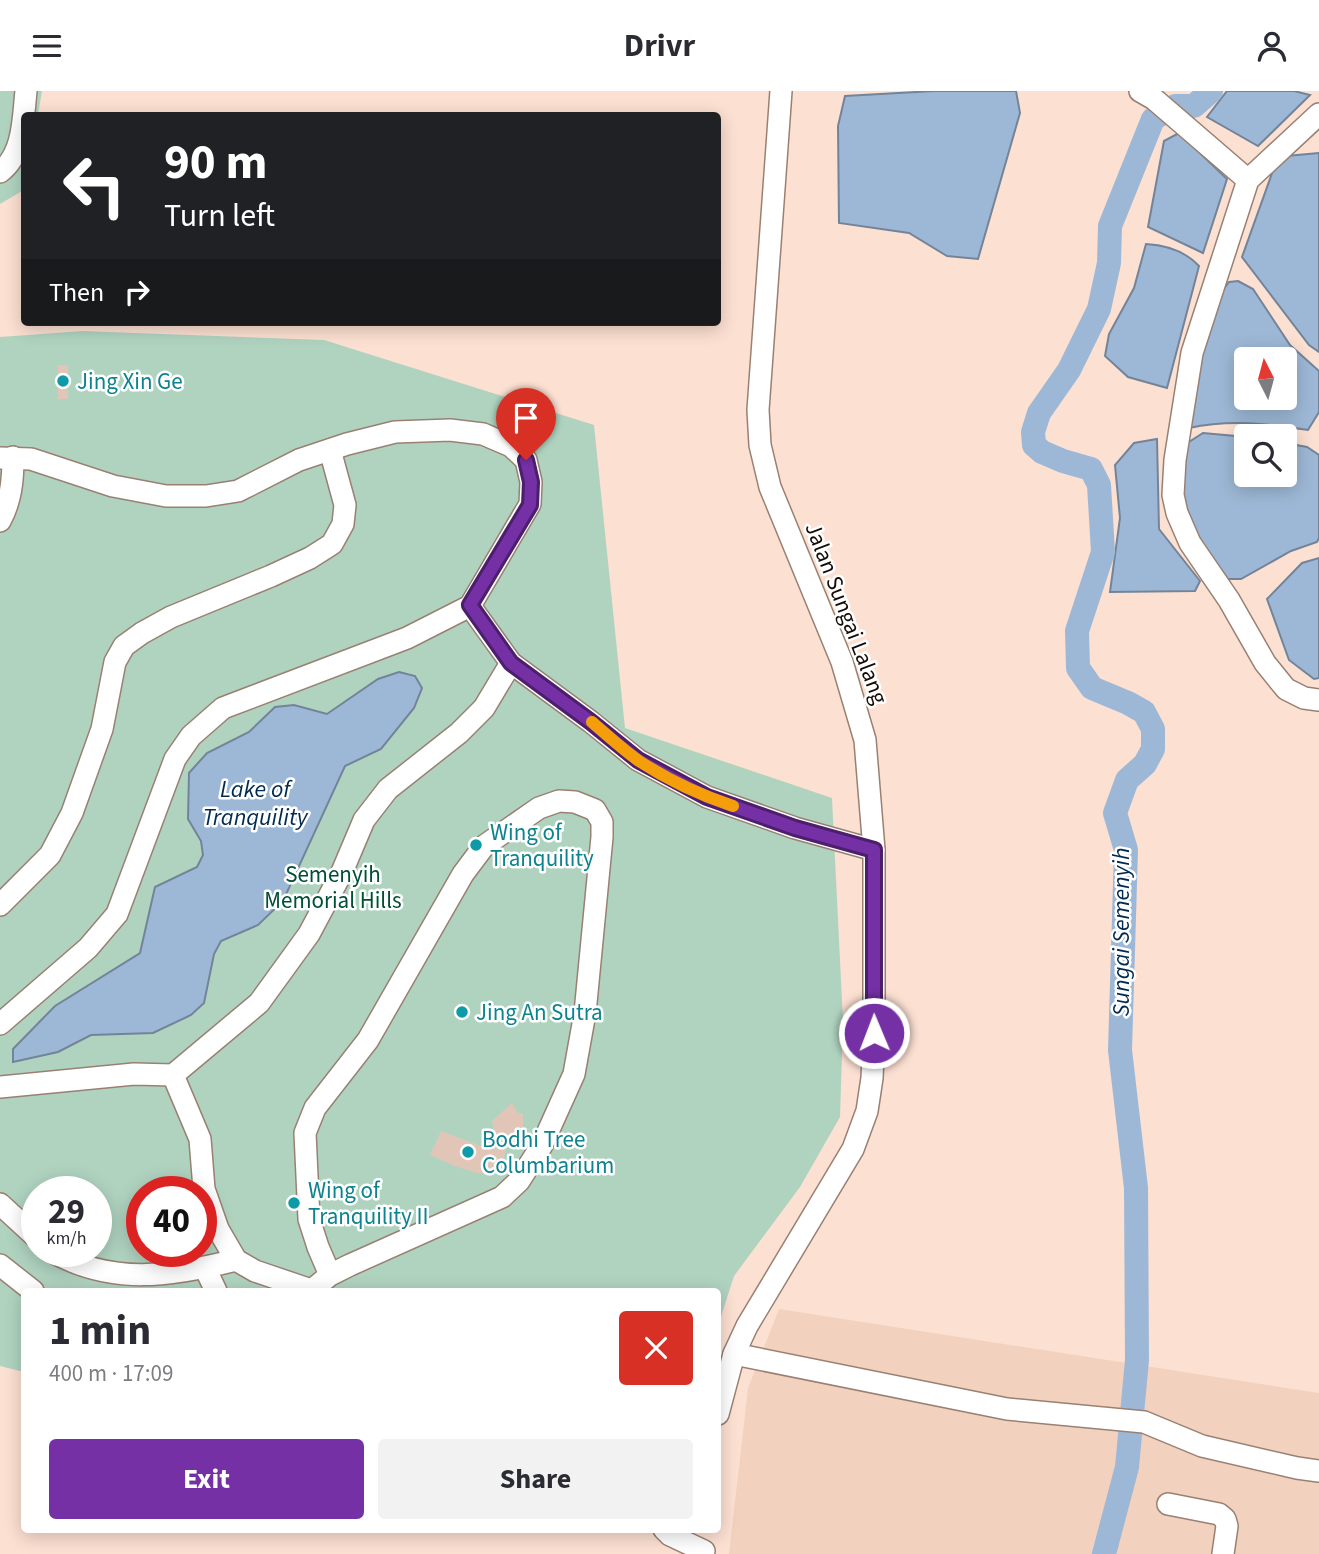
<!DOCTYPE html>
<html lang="en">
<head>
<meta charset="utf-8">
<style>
  :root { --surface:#fff; --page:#f2f2f3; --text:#2b2b33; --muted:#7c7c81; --accent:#7430a4 }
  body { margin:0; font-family:"Source Sans 3",sans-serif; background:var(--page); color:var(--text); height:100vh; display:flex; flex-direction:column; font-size:26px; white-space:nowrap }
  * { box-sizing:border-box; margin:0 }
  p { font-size:23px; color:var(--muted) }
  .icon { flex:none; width:38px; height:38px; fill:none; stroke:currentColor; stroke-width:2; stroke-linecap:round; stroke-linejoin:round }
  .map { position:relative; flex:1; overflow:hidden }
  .panel { position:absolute; left:21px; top:1197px; width:700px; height:245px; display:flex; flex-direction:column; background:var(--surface); border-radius:7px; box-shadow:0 4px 18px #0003 }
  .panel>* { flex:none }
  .guide { position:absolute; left:21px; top:21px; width:700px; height:214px; border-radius:7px; box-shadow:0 4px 18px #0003; background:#202124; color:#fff; overflow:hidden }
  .needle { width:46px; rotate:354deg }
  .buttons { position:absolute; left:1234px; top:256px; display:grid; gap:14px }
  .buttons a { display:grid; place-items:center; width:63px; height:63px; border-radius:7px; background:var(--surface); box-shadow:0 4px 18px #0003; font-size:35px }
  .speed { position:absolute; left:21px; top:1085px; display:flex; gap:14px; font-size:35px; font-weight:700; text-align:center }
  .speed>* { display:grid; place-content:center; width:91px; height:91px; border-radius:50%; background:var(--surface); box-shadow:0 4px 18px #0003; line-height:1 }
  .speed small { font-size:18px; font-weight:400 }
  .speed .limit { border:10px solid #d22; background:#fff; color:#111 }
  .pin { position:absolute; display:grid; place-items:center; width:60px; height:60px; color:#fff; margin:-72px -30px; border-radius:50% 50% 50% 0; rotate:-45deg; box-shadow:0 0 7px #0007 }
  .pin .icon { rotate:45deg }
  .me { position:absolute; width:77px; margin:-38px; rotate:359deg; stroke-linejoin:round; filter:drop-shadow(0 0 5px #0008) }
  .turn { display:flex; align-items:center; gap:24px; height:147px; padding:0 28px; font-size:32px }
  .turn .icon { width:91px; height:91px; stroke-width:2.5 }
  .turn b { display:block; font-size:49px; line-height:60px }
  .then { display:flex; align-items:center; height:66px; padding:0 28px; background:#0003; gap:14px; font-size:26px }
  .round { display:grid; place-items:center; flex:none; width:74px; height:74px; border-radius:7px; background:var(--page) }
  .head { display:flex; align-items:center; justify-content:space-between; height:119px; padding:0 28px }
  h1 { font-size:42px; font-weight:700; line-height:52px }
  .action { display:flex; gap:14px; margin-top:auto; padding:14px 28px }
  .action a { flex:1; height:80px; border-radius:7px; background:var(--accent); color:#fff; font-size:28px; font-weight:700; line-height:80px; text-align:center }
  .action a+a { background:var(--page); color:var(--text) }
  header { display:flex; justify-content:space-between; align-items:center; height:91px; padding:0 28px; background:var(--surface); font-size:32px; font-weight:700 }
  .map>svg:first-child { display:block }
</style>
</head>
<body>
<header><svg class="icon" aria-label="menu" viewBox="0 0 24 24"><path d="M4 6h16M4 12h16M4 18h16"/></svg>Drivr<svg class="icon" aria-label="person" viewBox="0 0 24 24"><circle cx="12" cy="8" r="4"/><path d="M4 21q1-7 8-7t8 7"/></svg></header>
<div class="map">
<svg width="1319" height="1463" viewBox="0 0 1319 1463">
  <rect width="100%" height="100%" fill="#fce0d2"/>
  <polygon fill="#f3d1bf" points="779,1218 1319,1302 1319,1463 729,1463 748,1297"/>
  <g fill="#b0d3c0" fill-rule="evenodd">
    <polygon points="0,0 42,0 38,24 24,24 24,99 0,113"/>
    <path d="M82,240L324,249L594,334L625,637L832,707L843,930L840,1026L800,1096L734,1185L718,1235V1200H24V1281L0,1275V246ZM37,1101H96V1160H37ZM142,1101H201V1160H142Z"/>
  </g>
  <g fill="#9db8d6" stroke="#748498" stroke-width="2" fill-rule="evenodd">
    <polygon points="934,0 1016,0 1020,22 978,168 947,165 909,142 839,132 838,35 845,5"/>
    <polygon points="1227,0 1294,0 1310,4 1258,55 1207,26"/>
    <polygon points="1179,42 1227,88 1203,162 1148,136 1164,50"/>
    <polygon points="1319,62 1319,261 1309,254 1242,166 1276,71 1286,65"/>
    <path d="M1146,153C1165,154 1185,160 1199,175L1167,297L1128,286L1105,265L1109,243L1134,197Z"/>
    <path d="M1238,190L1253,198L1290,254L1319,280V321L1308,339C1266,333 1232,328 1189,337L1194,279L1220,203L1229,191ZM1246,268H1284V306H1246Z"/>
    <polygon points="1203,342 1246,346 1246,383 1284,383 1285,352 1307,356 1319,364 1319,447 1317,451 1291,460 1241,488 1228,488 1182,426 1179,368 1189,351"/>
    <polygon points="1157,348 1159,438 1200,490 1195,500 1110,501 1120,427 1115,374 1134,352"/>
    <polygon points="1319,467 1319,587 1314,588 1289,569 1267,508 1302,472"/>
    <polygon points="399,581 415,585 422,597 414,617 381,658 345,675 283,810 258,834 221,850 214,863 204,912 191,924 153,942 91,944 58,961 13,971 13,958 55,915 140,862 155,796 197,776 203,764 201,750 188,728 189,682 207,662 249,641 275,616 294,614 327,623 378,588"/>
  </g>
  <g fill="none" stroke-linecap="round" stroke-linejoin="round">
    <polyline stroke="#9db8d6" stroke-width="24" points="1104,1463 1127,1376 1137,1269 1136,1097 1120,959 1126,759 1115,722 1127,689 1145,673 1153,658 1153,638 1144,621 1128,612 1092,597 1078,577 1077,540 1103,461 1099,394 1091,378 1063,370 1042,361 1034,354 1033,341 1039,322 1069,279 1099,218 1109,172 1110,135 1153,28 1175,15 1194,15 1211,0"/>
  </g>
  <g fill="#e1c6b8">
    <rect x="58" y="274" width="10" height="34"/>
    <polygon points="512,1012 518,1022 523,1022 523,1041 514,1056 507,1050 501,1083 478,1082 457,1076 430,1064 441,1040 481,1055 499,1058 492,1030"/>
  </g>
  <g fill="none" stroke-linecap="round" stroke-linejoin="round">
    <g stroke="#998073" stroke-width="24">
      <g id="minor">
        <polyline points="1140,0 1154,8 1248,89"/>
        <polyline points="1319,23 1248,89 1192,262 1175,369 1173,404 1177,422 1190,452 1229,509 1265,572 1286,598 1304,607 1319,609"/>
        <path d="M0,81C24,63 23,27 26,0"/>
        <polyline points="0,367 31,368 113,395 166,405 206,405 238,400 299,369 347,353 395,341 450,339 483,343 511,355 526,369 531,391 530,413 470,515 407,547 223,617 191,645 175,668 117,823 88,857 0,933"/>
        <path d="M0,430C11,410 13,389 13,366"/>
        <polyline points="470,515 511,572 591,631 638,669 707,706 795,737 874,759"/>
        <polyline points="0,814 50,764 72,722 102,638 115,571 124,555 142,542 171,526 271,485 310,467 332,453 343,433 345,414 330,359"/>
        <polyline points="173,984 200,1048 204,1098 218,1138 236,1169 255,1180 314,1200"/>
        <polyline points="0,996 134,983 173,984 259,912 309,843 342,781 364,729 388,698 459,642 484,617 511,572"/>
        <polyline points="0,1113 37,1147"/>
        <path d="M51,1160C112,1195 172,1185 236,1169"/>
        <polyline points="0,1174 33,1200"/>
        <polyline points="205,1177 216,1200"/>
        <polyline points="312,1199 330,1184 350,1174 502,1106 519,1090 542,1054 574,983 585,922 602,746 602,731 595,719 575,711 559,710 539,717 484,755 463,783 368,949 315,1017 305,1042 309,1128 318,1156 330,1184"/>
        <polyline points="734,1263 1007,1318 1144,1331 1202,1355 1297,1377 1319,1380"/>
        <polyline points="718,1323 734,1263 747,1235 853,1058 867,1020 872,987 874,942 874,759 865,649 842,571 770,396 760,354 758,319 781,0"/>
        <polyline points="1168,1413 1219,1423 1225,1428 1227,1435 1223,1463"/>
        <polyline points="664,1438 670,1444 704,1460"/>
      </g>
    </g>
    <use href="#minor" stroke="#fff" stroke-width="21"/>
  </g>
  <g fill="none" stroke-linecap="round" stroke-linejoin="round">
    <g stroke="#4b1f6b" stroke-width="18">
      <polyline id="route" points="526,369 531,391 530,414 470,514 511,572 591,631 638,669 707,706 795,737 874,759 874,942"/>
    </g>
    <use href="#route" stroke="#7430a4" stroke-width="12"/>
    <path stroke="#f59e0b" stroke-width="12" d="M592,631C607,644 622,658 639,670C668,689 700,704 733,715"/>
  </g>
  <g fill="#0f9aa8" stroke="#fff" stroke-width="2.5">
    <circle cx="63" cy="290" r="7"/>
    <circle cx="476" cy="754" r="7"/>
    <circle cx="462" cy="921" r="7"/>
    <circle cx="468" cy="1061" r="7"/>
    <circle cx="294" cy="1112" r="7"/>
  </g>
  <g text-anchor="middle" stroke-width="5" stroke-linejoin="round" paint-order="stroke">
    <g font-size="23" fill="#0d838f" stroke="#fff" text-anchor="start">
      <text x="77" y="298">Jing Xin Ge</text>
      <text x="490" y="749">Wing of<tspan x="490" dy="26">Tranquility</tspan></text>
      <text x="476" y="929">Jing An Sutra</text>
      <text x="482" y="1056">Bodhi Tree<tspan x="482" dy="26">Columbarium</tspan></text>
      <text x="308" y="1107">Wing of<tspan x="308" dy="26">Tranquility II</tspan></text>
    </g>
    <g font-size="23" fill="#140b07" stroke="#fff">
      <text transform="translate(847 522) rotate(69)" y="8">Jalan Sungai Lalang</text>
    </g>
    <g font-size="23" fill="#014f34" stroke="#fff">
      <text x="333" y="791">Semenyih<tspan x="333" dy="26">Memorial Hills</tspan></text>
    </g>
    <g font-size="24" font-style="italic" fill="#002a4f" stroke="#fff">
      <text x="255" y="706">Lake of<tspan x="255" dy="28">Tranquility</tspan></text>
      <text transform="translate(1121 841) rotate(-90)" y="8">Sungai Semenyih</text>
    </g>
  </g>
</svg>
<div class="buttons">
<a><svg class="needle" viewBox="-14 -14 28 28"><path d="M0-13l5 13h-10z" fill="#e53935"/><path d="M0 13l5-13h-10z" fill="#7c7c81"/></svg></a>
<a><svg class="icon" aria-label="search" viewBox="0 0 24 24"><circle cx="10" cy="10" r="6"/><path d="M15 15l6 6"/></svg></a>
</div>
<div class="speed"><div>29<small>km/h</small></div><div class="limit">40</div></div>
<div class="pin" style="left:526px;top:369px;background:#d93025"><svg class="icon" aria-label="arrive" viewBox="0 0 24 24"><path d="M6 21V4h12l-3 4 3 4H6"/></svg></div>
<svg class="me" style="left:874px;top:942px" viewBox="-20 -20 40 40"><circle r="17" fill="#7430a4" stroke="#fff" stroke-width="3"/><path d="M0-11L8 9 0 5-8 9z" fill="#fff"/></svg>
<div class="guide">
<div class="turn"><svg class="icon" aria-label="left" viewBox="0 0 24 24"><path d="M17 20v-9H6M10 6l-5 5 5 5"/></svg><div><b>90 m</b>Turn left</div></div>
<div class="then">Then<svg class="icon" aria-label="right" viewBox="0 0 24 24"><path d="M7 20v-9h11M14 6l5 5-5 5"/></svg></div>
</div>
<section class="panel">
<div class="head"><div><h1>1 min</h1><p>400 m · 17:09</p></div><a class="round" style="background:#d93025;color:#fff"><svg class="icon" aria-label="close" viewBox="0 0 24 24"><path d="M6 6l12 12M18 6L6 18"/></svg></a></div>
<div class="action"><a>Exit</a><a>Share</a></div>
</section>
</div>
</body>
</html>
